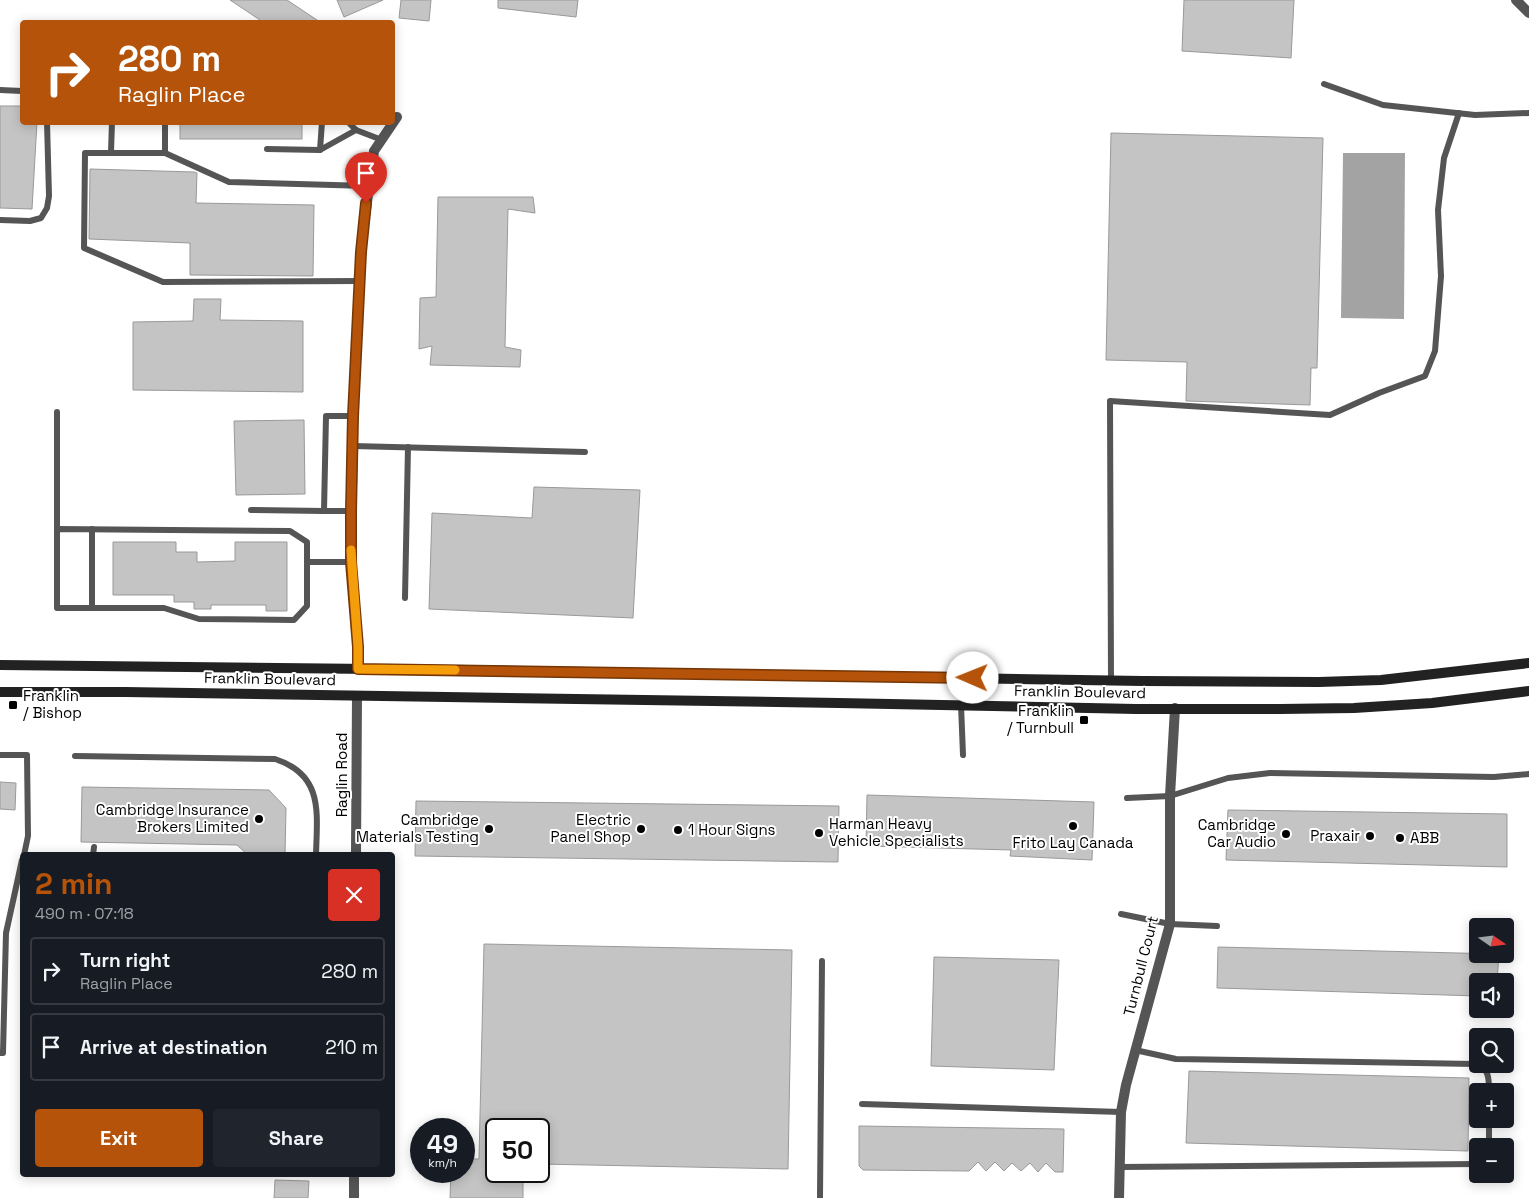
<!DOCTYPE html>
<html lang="en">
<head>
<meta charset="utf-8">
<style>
  :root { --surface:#171b24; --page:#20242c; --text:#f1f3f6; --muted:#9ea1a6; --line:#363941; --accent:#b45309 }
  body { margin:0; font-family:"Space Grotesk",sans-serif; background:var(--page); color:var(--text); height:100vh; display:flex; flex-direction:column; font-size:19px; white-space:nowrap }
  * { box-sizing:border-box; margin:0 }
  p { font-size:16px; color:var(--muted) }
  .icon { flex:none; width:28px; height:28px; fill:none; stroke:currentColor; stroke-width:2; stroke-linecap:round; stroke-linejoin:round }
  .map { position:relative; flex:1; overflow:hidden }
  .panel { position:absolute; left:20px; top:852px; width:375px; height:325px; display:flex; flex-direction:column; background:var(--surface); border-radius:5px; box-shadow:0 2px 12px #0003 }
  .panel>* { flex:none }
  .guide { position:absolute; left:20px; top:20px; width:375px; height:105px; border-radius:5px; box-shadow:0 2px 12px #0003; background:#b45309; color:#fff; overflow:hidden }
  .needle { width:32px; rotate:104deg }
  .tools { position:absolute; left:1469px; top:918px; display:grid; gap:10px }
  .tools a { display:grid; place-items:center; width:45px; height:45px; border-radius:5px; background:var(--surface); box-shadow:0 2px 12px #0003; font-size:25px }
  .speed { position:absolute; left:410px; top:1118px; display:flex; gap:10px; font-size:25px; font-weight:700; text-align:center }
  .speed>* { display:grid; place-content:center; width:65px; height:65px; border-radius:50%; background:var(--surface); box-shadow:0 2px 12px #0003; line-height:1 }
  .speed small { font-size:12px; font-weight:400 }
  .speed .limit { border:2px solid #111; border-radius:8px; background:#fff; color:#111 }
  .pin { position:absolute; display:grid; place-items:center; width:42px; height:42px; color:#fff; margin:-51px -21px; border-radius:50% 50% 50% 0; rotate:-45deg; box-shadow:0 0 5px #0007 }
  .pin .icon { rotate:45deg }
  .me { position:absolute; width:55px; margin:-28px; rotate:271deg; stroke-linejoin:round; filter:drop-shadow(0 0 4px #0008) }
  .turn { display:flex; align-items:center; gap:18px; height:105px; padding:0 15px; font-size:22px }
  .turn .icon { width:65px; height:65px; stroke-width:2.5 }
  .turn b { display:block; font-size:35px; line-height:42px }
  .round { display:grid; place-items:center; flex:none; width:52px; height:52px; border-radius:5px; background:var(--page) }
  .overview { display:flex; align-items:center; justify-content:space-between; height:85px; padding:0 15px }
  h1 { font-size:30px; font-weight:800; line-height:38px; color:var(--accent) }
  .primary-button { display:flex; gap:10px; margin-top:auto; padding:10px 15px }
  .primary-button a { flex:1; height:58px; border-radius:5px; background:var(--accent); color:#fff; font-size:20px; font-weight:800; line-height:58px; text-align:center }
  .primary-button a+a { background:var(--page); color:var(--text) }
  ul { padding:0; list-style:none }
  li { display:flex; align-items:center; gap:15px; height:68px; margin:0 10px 8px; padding:0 5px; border:2px solid var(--line); border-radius:5px }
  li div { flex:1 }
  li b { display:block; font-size:19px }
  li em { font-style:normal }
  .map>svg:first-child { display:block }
</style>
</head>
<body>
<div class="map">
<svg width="1529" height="1198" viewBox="0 0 1529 1198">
  <rect width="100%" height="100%" fill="#fff"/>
  <polygon fill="#a3a3a3" points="1343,153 1405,153 1404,319 1341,318"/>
  <g fill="#c4c4c4" stroke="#999">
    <polygon points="230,0 287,0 320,22 263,22"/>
    <polygon points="337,0 383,0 344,17"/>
    <polygon points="401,0 431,0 429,21 399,18"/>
    <polygon points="498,0 578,0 576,17 498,8"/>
    <polygon points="1184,0 1294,0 1291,58 1182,51"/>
    <polygon points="0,106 22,106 22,122 37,122 32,209 0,208"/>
    <rect x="180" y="122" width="122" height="17"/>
    <polygon points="1111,133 1323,138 1317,368 1311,368 1310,405 1186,401 1187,362 1106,360"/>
    <polygon points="90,169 194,172 197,173 196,203 314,205 313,276 190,275 190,243 89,239"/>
    <polygon points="438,197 533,197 535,213 508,209 505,347 521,350 520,367 430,365 432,346 419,349 420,298 436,297"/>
    <polygon points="194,299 221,299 220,320 303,321 303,392 133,390 133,322 193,321"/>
    <polygon points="304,420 305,494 236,495 234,421"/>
    <polygon points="534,487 640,490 633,618 429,609 432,513 532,518"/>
    <polygon points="113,542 176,542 176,552 197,552 197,562 235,561 235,542 287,542 287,611 266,611 266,605 211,605 211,609 194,609 194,602 174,602 174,595 113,595"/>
    <polygon points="0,782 16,783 15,810 0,809"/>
    <polygon points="82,787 269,790 286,808 285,855 248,855 237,845 81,842"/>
    <polygon points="867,795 1094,802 1092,860 1010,856 1011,850 866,846"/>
    <polygon points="416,801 839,806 838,862 415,856"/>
    <polygon points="1228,810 1507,814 1507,867 1226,860"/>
    <polygon points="484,944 792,950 788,1169 539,1164 539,1129 496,1129 496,1171 523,1171 523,1198 450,1198 451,1171 464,1171 464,1159 479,1159"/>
    <polygon points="1218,947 1499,954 1497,981 1478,981 1478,996 1217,988"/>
    <polygon points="934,957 1059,960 1054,1070 931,1066"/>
    <polygon points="1189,1071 1469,1078 1468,1151 1186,1143"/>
    <polygon points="859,1126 1064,1129 1063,1172 1055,1172 1046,1163 1038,1172 1030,1163 1021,1171 1012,1163 1004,1171 995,1162 986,1171 978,1162 969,1171 863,1170 859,1166"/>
    <polygon points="275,1180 309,1181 308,1198 274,1198"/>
  </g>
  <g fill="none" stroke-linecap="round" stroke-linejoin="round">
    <g stroke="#555" stroke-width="6">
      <polyline points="1324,84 1383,105 1475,115 1529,113"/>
      <polyline points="0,90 22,91"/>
      <polyline points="348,122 356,130 382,140"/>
      <polyline points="267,149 320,150 356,130"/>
      <polyline points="320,150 322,122"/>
      <polyline points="111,152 112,122"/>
      <polyline points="165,153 165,122"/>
      <polyline points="0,220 30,221 41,218 47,208 49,196 47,122"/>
      <polyline points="360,281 163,282 84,248 85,153 165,153 229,182 368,186"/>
      <polyline points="353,446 585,452"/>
      <polyline points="251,510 324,511"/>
      <polyline points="351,511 324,511 326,416 353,416"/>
      <polyline points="57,529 57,412"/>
      <polyline points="92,529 92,607"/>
      <polyline points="307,562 307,542 290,531 57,529 57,608 164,608 199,619 294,620 307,606 307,562 351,562"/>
      <polyline points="405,598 408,447"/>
      <polyline points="1111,680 1110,401 1330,415 1379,393 1425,376 1435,351 1441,276 1438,210 1444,158 1459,113"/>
      <polyline points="961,705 963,755"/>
      <polyline points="0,755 27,755 28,836 24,855"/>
      <path d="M75,756L275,759C324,775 317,813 316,855"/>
      <polyline points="1127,798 1170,796 1228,778 1270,773 1494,777 1529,774"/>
      <polyline points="93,855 94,847"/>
      <polyline points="1121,914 1170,924 1217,926"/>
      <path d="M1135,1050L1176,1059L1475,1064C1489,1068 1489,1078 1489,1091"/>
      <polyline points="0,1053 3,1053 6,933 22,860"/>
      <polyline points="862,1104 1121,1112"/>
      <polyline points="1489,1146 1489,1119"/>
      <polyline points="1120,1167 1478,1164"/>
      <polyline points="820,1198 822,961"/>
    </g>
    <g stroke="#555" stroke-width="10">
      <polyline points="358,669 358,647 351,562 353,416 362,238 374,151 397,117"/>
      <polyline points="356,855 357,696"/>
      <polyline points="354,1198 354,1175"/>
      <polyline points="1119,1198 1121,1112 1126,1085 1170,924 1170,796 1175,708"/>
    </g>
    <polyline stroke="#555" stroke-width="10" points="1516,0 1529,13"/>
    <g stroke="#222" stroke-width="10">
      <polyline points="0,665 467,670 1143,681 1319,682 1381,680 1529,663"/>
      <polyline points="0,692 125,692 839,703 1136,709 1280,709 1354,708 1432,703 1529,691"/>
    </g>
  </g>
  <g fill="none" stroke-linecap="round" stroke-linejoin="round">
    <g stroke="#753606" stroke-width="12">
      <polyline id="route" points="366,203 361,252 353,416 351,511 351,562 358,647 358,669 973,678"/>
    </g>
    <use href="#route" stroke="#b45309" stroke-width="9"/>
    <polyline stroke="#f59e0b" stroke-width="9" points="351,550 358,647 358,669 455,670"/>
  </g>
  <g fill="#000" stroke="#fff" stroke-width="2">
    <rect x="8" y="700" width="10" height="10" rx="2.5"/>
    <rect x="1079" y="715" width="10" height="10" rx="2.5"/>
    <circle cx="259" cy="819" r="5"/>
    <circle cx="1073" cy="826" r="5"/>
    <circle cx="489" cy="829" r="5"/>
    <circle cx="641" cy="829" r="5"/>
    <circle cx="678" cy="830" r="5"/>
    <circle cx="819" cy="833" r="5"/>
    <circle cx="1286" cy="834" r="5"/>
    <circle cx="1370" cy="836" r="5"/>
    <circle cx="1400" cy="838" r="5"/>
  </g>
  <g text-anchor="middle" stroke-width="4" stroke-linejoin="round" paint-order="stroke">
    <g font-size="15" fill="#000" stroke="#fff">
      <text transform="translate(270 679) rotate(1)" y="5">Franklin Boulevard</text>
      <text transform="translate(1080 692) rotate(1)" y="5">Franklin Boulevard</text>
      <text transform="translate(342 775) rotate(-90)" y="5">Raglin Road</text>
      <text transform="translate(1141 966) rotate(-76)" y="5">Turnbull Court</text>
    </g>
    <g font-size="15" fill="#000" stroke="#fff" text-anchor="end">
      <text x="23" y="701" text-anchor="start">Franklin<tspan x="23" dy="17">/ Bishop</tspan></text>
      <text x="1074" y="716">Franklin<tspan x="1074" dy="17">/ Turnbull</tspan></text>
      <text x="249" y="815">Cambridge Insurance<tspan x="249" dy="17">Brokers Limited</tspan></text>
      <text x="479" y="825">Cambridge<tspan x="479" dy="17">Materials Testing</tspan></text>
      <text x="631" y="825">Electric<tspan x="631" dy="17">Panel Shop</tspan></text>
      <text x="829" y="829" text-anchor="start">Harman Heavy<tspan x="829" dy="17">Vehicle Specialists</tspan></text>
      <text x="1276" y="830">Cambridge<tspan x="1276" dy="17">Car Audio</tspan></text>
      <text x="688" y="835" text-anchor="start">1 Hour Signs</text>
      <text x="1360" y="841">Praxair</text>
      <text x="1410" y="843" text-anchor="start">ABB</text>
      <text x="1073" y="848" text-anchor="middle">Frito Lay Canada</text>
    </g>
  </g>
</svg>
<div class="tools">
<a><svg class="needle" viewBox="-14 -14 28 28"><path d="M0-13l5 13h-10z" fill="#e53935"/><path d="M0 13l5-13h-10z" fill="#9ea1a6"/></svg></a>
<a><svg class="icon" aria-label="sound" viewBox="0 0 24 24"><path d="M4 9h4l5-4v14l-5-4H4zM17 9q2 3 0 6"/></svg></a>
<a><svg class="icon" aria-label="search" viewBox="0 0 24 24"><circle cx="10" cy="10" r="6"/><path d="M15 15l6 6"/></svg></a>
<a>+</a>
<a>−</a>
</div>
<div class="speed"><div>49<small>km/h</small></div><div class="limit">50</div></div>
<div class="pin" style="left:366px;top:203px;background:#d93025"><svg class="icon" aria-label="arrive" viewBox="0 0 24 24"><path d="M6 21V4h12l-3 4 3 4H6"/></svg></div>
<svg class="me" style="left:973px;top:678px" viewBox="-20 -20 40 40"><circle r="19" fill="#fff"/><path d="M0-13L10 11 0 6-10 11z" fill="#b45309"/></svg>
<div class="guide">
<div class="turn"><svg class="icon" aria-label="right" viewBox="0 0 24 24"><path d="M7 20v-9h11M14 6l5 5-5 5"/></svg><div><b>280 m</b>Raglin Place</div></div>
</div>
<section class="panel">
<div class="overview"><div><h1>2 min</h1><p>490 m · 07:18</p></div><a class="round" style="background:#d93025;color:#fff"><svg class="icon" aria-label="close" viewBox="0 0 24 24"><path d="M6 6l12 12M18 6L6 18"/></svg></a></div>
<ul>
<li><svg class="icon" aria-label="right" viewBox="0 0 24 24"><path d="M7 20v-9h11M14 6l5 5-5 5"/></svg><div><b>Turn right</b><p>Raglin Place</p></div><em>280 m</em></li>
<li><svg class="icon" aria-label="arrive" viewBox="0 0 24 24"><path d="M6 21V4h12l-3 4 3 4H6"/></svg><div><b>Arrive at destination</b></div><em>210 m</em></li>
</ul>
<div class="primary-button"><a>Exit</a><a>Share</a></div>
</section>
</div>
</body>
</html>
